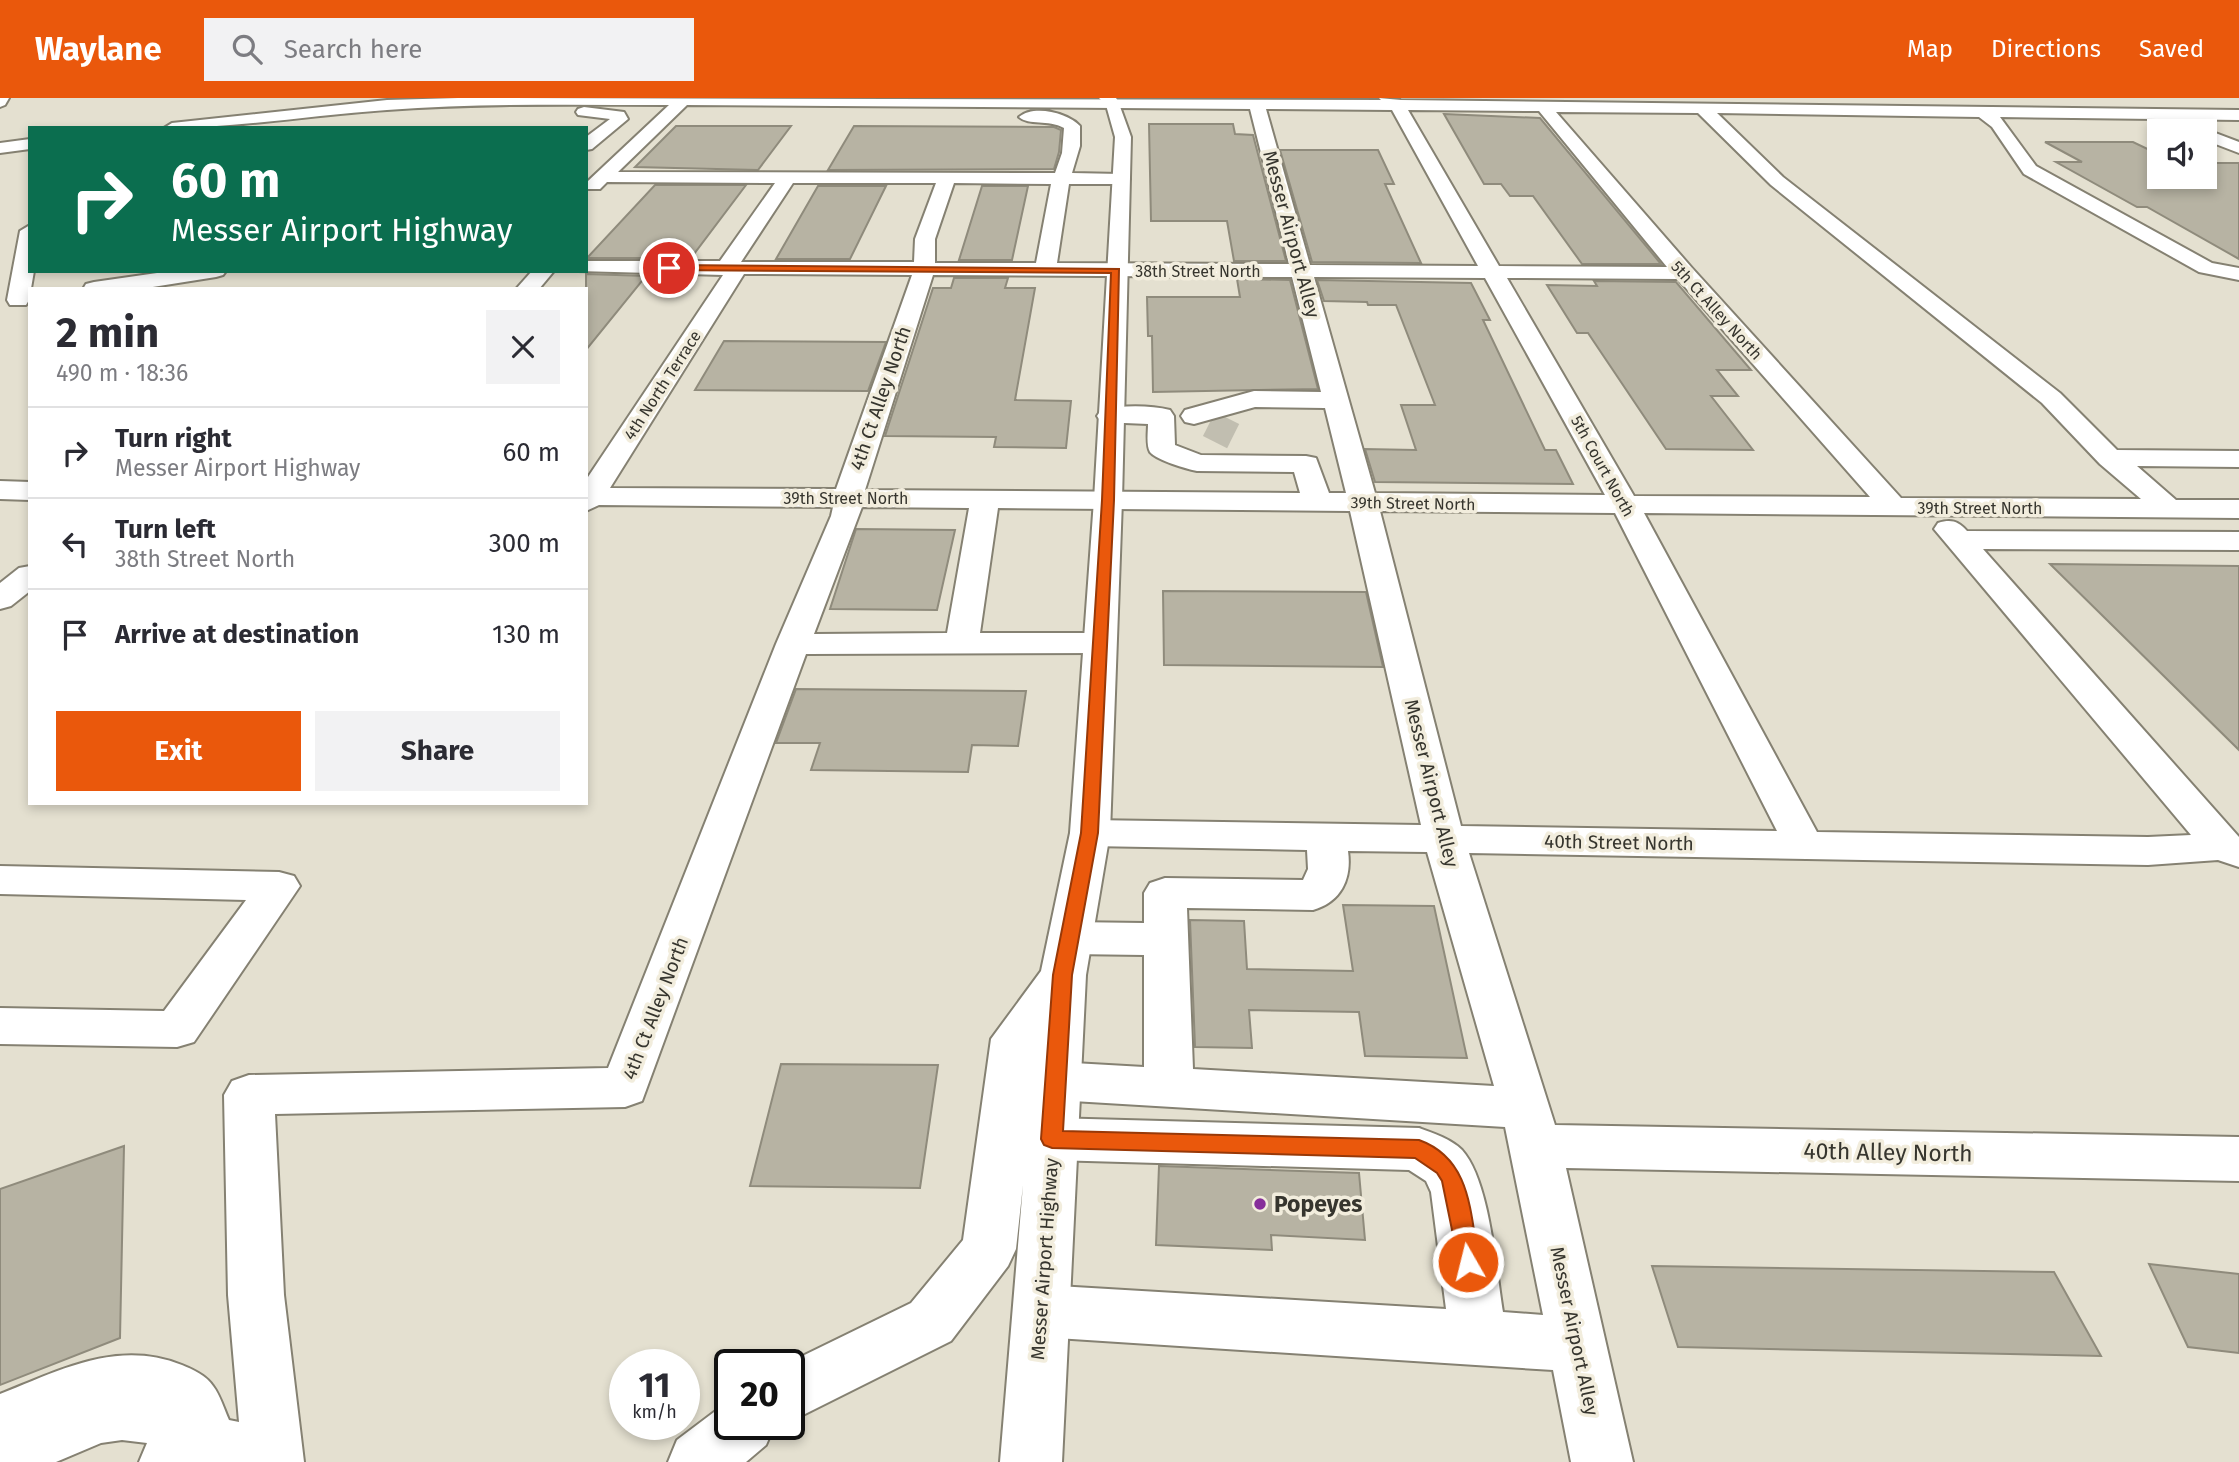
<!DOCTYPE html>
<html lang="en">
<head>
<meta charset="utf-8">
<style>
  :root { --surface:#fff; --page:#f2f2f3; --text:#2b2b33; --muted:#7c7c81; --line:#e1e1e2; --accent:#ea580c }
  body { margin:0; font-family:"Fira Sans",sans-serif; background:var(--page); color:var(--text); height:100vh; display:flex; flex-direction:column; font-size:26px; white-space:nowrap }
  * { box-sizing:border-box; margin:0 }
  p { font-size:23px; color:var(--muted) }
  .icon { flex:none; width:38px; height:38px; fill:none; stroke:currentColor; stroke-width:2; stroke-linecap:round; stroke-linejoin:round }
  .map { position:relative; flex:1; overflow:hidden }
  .panel { position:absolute; left:28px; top:189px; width:560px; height:518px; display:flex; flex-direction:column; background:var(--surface); border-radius:0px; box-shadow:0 4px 10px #0003 }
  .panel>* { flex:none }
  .top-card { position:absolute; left:28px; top:28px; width:560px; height:147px; border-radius:0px; box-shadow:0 4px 10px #0003; background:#0b6e4f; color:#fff; overflow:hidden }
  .tools { position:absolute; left:2147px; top:21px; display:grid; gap:14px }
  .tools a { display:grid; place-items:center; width:70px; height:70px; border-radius:0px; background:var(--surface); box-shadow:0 4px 10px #0003; font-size:35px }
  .speed { position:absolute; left:609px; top:1251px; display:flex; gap:14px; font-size:35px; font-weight:700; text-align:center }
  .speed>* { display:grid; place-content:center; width:91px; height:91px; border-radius:50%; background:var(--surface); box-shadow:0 4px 10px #0003; line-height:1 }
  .speed small { font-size:18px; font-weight:400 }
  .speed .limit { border:4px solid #111; border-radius:10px; background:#fff; color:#111 }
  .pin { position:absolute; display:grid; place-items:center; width:60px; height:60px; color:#fff; margin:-30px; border:4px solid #fff; border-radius:50%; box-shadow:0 2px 7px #0007 }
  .me { position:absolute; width:77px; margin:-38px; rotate:352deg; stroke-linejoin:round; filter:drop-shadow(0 0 5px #0008) }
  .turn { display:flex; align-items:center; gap:24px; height:147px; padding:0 28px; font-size:32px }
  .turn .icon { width:91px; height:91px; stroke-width:2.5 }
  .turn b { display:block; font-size:49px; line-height:60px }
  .round { display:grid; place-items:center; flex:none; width:74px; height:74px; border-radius:0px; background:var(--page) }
  .head { display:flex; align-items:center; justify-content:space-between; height:119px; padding:0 28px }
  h1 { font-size:42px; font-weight:700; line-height:52px }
  .primary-button { display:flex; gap:14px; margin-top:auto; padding:14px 28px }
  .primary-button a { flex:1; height:80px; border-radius:0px; background:var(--accent); color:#fff; font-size:28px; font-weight:700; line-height:80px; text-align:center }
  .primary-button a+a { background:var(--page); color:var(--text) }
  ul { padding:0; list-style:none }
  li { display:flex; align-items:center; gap:21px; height:91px; padding:0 28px; border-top:2px solid var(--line) }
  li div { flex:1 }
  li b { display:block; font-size:26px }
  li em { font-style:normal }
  header { display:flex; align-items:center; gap:42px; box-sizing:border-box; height:98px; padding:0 35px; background:var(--accent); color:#fff }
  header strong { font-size:33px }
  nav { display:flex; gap:38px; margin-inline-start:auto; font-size:24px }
  .search { width:490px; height:63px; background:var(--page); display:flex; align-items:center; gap:18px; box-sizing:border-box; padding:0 24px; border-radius:0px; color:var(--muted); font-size:26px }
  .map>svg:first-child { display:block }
</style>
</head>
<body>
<header>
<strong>Waylane</strong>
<div class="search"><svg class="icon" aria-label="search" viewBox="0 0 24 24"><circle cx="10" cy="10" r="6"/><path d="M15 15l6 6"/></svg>Search here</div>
<nav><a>Map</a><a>Directions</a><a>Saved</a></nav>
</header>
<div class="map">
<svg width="2239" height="1364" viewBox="0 0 2239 1364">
  <rect width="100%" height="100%" fill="#e4e0d0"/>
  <g fill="#b7b3a3" stroke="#8f8b7c" stroke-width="2">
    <polygon points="1444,16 1540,20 1661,166 1582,166 1533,98 1510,98 1501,86 1484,86"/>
    <polygon points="1149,26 1233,26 1235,36 1253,37 1286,163 1234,163 1227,123 1151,123"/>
    <polygon points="676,28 791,28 758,72 635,69"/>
    <polygon points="854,28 1054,29 1061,32 1059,54 1054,71 828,72"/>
    <polygon points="2045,44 2133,44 2160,57 2160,79 2205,79 2205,65 2239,65 2239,161 2147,109 2137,109 2056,64 2082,64"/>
    <polygon points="1280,52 1378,52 1394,86 1385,86 1421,165 1312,164"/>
    <polygon points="655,87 746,87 691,160 587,160"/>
    <polygon points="818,88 886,88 850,161 776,161"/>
    <polygon points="982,88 1028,88 1012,162 959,162"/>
    <polygon points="586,176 646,178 586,252"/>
    <polygon points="954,180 1008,180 1005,190 1035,190 1015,302 1071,303 1066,350 994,349 996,339 885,338 933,190 951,190"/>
    <polygon points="1237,181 1290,182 1318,291 1153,294 1152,238 1148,238 1147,199 1240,199"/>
    <polygon points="1317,182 1471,185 1490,222 1483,222 1545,352 1556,352 1573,386 1375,384 1365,351 1416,352 1401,307 1435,307 1396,207 1368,207 1367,204 1324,203"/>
    <polygon points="1594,183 1676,184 1751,272 1717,272 1738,298 1711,298 1753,352 1666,351 1588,235 1577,235 1547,187 1597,188"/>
    <polygon points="724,243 886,244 868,293 695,292"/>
    <polygon points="856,431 955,432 937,512 830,511"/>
    <polygon points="2050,466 2239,468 2239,652"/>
    <polygon points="1163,493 1366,494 1383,569 1164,567"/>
    <polygon points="796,591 1026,593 1018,648 972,647 968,674 811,672 820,645 776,645"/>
    <polygon points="1343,807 1434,808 1467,960 1365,958 1359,914 1249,912 1252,950 1195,949 1190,822 1244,823 1247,871 1353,873"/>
    <polygon points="781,966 938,967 920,1090 750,1088"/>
    <polygon points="124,1048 120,1240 0,1287 0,1091"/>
    <polygon points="1159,1068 1359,1075 1365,1142 1271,1137 1272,1152 1156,1147"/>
    <polygon points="2149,1166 2239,1176 2239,1255 2188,1249"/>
    <polygon points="1652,1168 2054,1174 2101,1258 1678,1249"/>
  </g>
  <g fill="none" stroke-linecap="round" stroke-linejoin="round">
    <polyline stroke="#c1beb0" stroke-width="27" stroke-dasharray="27 14" stroke-linecap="butt" points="1209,326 1243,343"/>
    <g stroke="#858172" stroke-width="4">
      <g id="minor">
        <path d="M458,0L1381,2L1379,0L1401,2L2239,12V22L2000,19L2036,68L2212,165L2239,170V182L2199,174L2024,76L1992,29L1979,19L1717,15L1783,79L2060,295L2117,352L2239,353V369L2137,368L2176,402H2239V420L1644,415L1817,734L2148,739L2191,737L1934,431L1938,425C1951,421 1958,423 1967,433L2239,434V452L1983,451L2239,739V769L2218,762L2148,767L1469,755L1555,1027L2239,1039V1083L1566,1070L1633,1364H1571L1553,1272L1041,1239L1021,1231L1013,1213L1021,1195L1041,1187L1446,1211L1431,1094L1426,1083L1409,1072L1052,1062L1034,1056L1027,1041L1034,1026L1052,1020L1419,1030C1433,1035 1451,1041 1462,1052C1490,1083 1496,1173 1503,1214L1543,1217L1505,1029L1056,1002L1039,997L1032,983L1039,969L1056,964L1144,969V857L1070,856L1054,851L1048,840L1054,829L1070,824L1144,825V795L1150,785L1165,780L1303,782L1308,771L1307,752L1090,748L1076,744L1070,735L1076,726L1090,722L1421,727L1350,413L998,410L980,535H1099L1111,538L1116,545L1111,552L1099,555L806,556L642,1003L625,1009L275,1016L284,1197L304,1364H139L147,1345L122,1342L101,1345L56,1364H0V1296C60,1272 118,1241 182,1267C192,1271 207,1278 213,1288C220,1297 224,1311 229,1322L239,1324L228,1197L224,997L232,983L249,977L608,970L776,546L831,418L833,409L599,407L586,413V382L723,177L578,173H586V163H720L775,85L607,84L600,91H588V83L669,7C575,7 481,5 387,12C312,17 239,30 164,30L172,25L387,2ZM687,7L1250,11L1289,166L1057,165L1069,86H1121L1130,81L1121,76L1072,75L1080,48V28C1068,15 1034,6 1019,19C1029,28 1048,21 1064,30L1062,55L1055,75L618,74ZM1266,11L1392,12L1478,168L1310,167ZM1408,12L1539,13L1667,169L1499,168ZM1556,14L1698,15L1771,87L2042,305L2100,366L2141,401L1901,400L1692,170ZM793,85H936L915,141L914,164H741ZM954,85L1051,86L1036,165H935V141ZM744,176L912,177L836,391L610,390ZM933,177L1292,179L1321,294L1254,293L1185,312L1181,318L1185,324L1194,326L1255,309L1325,310L1346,395H1329L1316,360L1306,358L1201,357L1175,347L1174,318L1170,312C1150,307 1121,307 1101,312L1097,318L1101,324L1148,326C1148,334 1146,347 1150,354C1156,362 1187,371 1197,373L1294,374L1300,395L865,392ZM1314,179L1485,180L1605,397L1375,395ZM1507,180L1678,181L1870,399L1634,398ZM862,409L969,410L947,535L814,536ZM1380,413L1615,415L1777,733L1461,728ZM1348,753L1427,754L1494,988L1193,971L1187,810L1313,812C1341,804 1352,781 1348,753Z"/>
        <polygon points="584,9 624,14 628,21 592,51 586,52 586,39 610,21 578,17 576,14 578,11"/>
        <polygon points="2205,31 2239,44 2239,55 2205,42 2205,33 2199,33"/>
        <polygon points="30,41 30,51 0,55 0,45"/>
        <polygon points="30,127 30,173 34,173 29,202 26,207 10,207 7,202 20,133"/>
        <polygon points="171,173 226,173 223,177 216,179 140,191 83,191 86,186 94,184"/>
        <polygon points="532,173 554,173 539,191 516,191"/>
        <polygon points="0,383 30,384 30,402 0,401"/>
        <polygon points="30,468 30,493 11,508 0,511 0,485 19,470"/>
        <polygon points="0,768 279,774 294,778 300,788 194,944 177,949 0,946 0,910 164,913 246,802 0,796"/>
      </g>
    </g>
    <g stroke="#858172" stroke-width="4">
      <g id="major">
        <polygon points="0,0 9,0 5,7 0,9"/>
        <polygon points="1099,0 1116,0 1118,3 1131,39 1122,402 1110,735 1086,877 1062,1364 1000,1364 1023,1087 1016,1151 1008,1168 951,1243 789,1324 789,1267 784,1267 911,1205 963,1142 991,941 1041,873 1070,735 1094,402 1115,39 1106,7"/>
        <polygon points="730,1302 730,1326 775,1326 766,1347 746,1364 668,1364 677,1342"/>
      </g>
    </g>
    <use href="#minor" fill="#fff" fill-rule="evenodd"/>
    <use href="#major" fill="#fff" fill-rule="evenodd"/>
  </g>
  <path fill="#ea580c" stroke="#983908" stroke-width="2" d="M669,167L1119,171L1114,402L1098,735L1072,877L1063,1033L1419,1042C1472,1061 1470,1116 1479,1164L1476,1171L1468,1174L1460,1171L1442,1083L1437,1075L1415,1060L1052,1050L1044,1047L1041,1041L1053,877L1081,735L1102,402L1111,175L666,172V168Z"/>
  <circle fill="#862e9a" stroke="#f2eddd" stroke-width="2.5" cx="1260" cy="1106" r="7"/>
  <g text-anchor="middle" stroke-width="7" stroke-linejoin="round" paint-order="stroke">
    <g font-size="16" fill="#36352e" stroke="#f2eddd">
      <text x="1198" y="179">38th Street North</text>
      <text transform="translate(1717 212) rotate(48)" y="6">5th Ct Alley North</text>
      <text transform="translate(662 287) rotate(-57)" y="6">4th North Terrace</text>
      <text transform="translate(1603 368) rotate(61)" y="6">5th Court North</text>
      <text x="846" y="406">39th Street North</text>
      <text transform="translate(1413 405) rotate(1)" y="6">39th Street North</text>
      <text x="1980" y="416">39th Street North</text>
    </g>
    <g font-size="19" fill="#36352e" stroke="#f2eddd">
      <text transform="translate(1292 136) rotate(75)" y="7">Messer Airport Alley</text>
      <text transform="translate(880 300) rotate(-71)" y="7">4th Ct Alley North</text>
      <text transform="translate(1432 685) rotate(76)" y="7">Messer Airport Alley</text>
      <text transform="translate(1619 744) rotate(1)" y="7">40th Street North</text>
      <text transform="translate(655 910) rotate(-69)" y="7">4th Ct Alley North</text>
      <text transform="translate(1044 1161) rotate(-86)" y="7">Messer Airport Highway</text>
      <text transform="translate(1575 1233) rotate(78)" y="7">Messer Airport Alley</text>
    </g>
    <g font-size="23" fill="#36352e" stroke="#f2eddd">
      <text transform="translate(1888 1054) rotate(1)" y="8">40th Alley North</text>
    </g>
    <g font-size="23" font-weight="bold" fill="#36352e" stroke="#f2eddd" text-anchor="start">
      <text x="1274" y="1114">Popeyes</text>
    </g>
  </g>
</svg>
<div class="tools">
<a><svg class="icon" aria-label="sound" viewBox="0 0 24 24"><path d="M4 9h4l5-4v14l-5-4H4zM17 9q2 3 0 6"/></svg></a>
</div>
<div class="speed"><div>11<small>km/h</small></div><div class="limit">20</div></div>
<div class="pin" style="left:669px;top:170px;background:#d93025"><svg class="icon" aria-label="arrive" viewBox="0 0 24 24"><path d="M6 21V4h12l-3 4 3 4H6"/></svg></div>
<svg class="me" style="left:1468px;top:1164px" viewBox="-20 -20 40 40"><circle r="17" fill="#ea580c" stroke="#fff" stroke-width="3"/><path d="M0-11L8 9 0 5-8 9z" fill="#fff"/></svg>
<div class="top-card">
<div class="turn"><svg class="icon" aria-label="right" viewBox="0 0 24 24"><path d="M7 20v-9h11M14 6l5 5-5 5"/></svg><div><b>60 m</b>Messer Airport Highway</div></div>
</div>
<section class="panel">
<div class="head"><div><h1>2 min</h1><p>490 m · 18:36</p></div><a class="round"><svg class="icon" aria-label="close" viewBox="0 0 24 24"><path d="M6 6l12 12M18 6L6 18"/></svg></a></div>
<ul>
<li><svg class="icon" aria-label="right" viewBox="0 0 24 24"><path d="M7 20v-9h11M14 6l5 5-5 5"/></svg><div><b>Turn right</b><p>Messer Airport Highway</p></div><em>60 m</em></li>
<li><svg class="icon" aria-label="left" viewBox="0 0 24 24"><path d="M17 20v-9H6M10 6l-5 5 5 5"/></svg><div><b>Turn left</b><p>38th Street North</p></div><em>300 m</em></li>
<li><svg class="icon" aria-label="arrive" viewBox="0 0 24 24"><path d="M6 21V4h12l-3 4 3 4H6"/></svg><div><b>Arrive at destination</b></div><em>130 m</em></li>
</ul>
<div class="primary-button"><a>Exit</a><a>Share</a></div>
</section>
</div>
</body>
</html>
